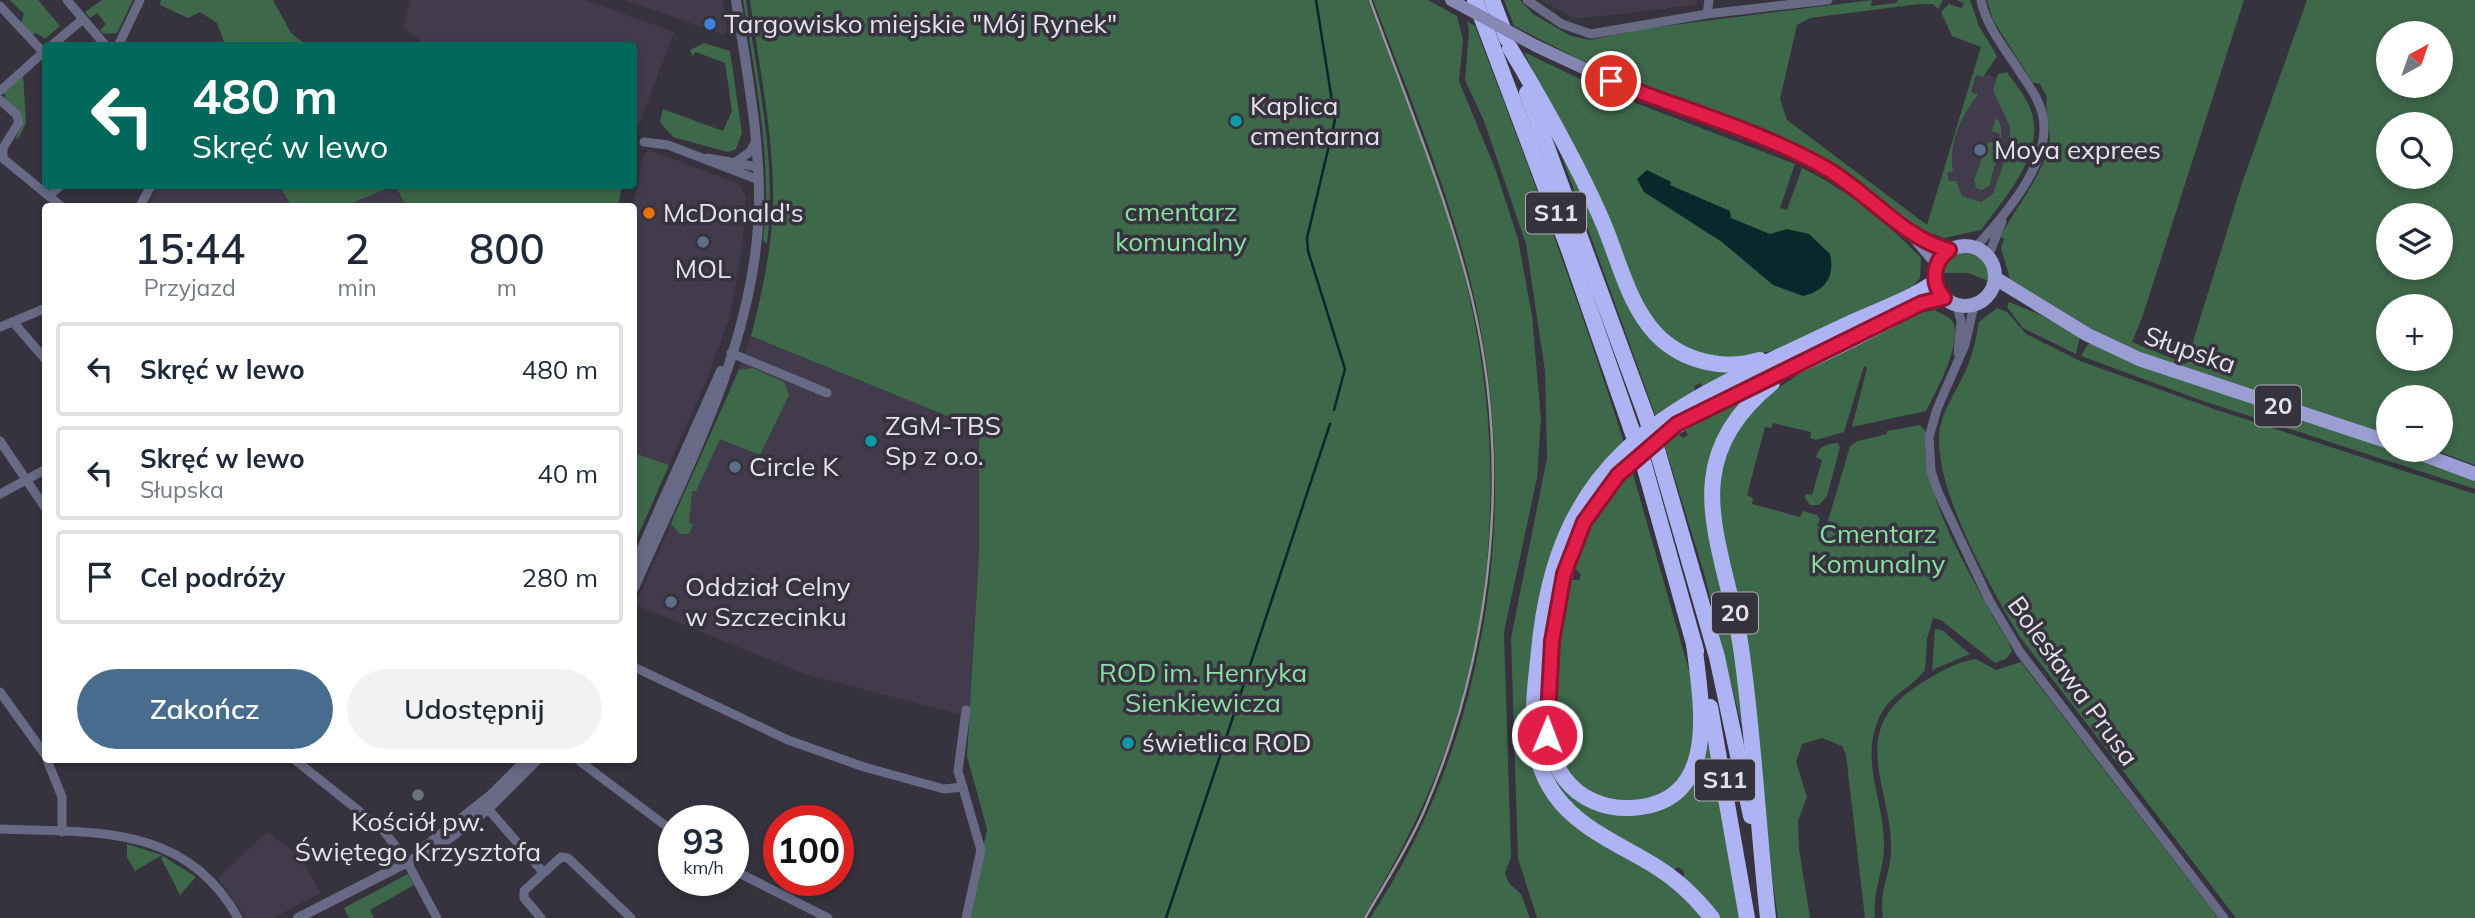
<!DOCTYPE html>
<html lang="pl">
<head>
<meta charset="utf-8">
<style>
  :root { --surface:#fff; --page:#f2f2f3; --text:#1f2937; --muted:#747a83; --line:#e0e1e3; --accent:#476c8d }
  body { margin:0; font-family:Mulish,sans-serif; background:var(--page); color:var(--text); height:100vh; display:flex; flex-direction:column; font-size:26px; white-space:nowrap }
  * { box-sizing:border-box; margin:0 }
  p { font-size:23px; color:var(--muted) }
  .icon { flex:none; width:38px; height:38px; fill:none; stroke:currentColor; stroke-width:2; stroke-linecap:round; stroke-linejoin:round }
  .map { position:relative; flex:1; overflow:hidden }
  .sheet { position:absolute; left:42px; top:203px; width:595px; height:560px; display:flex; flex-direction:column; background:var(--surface); border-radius:7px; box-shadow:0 4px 10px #0003 }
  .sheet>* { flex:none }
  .top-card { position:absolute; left:42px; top:42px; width:595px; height:147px; border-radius:7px; box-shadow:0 4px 10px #0003; background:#00695c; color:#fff; overflow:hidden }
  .needle { width:46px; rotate:40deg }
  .tools { position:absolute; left:2376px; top:21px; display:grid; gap:14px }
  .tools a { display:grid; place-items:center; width:77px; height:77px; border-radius:50%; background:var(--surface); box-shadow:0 4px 10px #0003; font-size:35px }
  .speed { position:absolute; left:658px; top:805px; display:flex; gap:14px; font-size:35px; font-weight:700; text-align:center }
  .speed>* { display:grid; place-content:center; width:91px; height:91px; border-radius:50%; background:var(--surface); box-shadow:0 4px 10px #0003; line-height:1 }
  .speed small { font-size:18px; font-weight:400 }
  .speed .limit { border:10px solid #d22; background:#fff; color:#111 }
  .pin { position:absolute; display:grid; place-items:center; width:60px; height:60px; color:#fff; margin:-30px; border:4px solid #fff; border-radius:50%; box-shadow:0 2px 7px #0007 }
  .me { position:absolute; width:77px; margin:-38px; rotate:1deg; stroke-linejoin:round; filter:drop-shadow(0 0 5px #0008) }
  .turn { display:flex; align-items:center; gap:24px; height:147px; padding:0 35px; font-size:32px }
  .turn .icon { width:91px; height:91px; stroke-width:2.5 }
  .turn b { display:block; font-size:49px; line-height:60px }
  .eta { display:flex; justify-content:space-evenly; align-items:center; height:119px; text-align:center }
  .eta b { font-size:42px; font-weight:600; line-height:49px }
  .action { display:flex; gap:14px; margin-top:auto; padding:14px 35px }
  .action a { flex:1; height:80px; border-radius:42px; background:var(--accent); color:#fff; font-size:28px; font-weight:600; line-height:80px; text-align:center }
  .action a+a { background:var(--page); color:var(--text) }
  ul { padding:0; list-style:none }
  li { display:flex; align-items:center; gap:21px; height:94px; margin:0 14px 10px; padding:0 21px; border:4px solid var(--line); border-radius:7px }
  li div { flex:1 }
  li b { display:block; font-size:26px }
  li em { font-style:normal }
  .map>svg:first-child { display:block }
</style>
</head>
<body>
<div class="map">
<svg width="2475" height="918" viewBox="0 0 2475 918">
  <rect width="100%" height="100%" fill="#36323e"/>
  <g fill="#413b4c">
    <polygon points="411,0 585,0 674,32 639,125 634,123 634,46 426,45 403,27"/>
    <polygon points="625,0 723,0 727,31 724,35"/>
    <polygon points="1541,0 1698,0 1695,5 1575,19"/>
    <polygon points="1974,71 2002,79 2022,110 1998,190 1985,209 1927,225"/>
    <polygon points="649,150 739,184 746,198 742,249 730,316 706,381 669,465 634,453 633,206 643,157"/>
    <polygon points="158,186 279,186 292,206 148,206"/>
    <polygon points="393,186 406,206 345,206 349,204"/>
    <polygon points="751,336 979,429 979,554 970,710 962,715 805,674 635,605 719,417"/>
    <polygon points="267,832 301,857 320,893 273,918 246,918 218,878"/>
  </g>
  <g fill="#3e684a" fill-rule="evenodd">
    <polygon points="10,0 38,0 60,26 45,39 36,33 33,35 21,23 24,14"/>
    <polygon points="102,0 133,0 117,33 103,34 100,30 106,24 97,13 90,18 85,12"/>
    <polygon points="161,0 273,0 291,33 306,45 225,45 217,23 200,12 188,18 160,5"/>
    <path d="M743,0H746C758,81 777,163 767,244L763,240C773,161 755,78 743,0Z"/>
    <path d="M750,0H1368C1404,99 1447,197 1470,300C1500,434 1498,580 1458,712C1437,785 1401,853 1363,918H970L987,829L967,756L979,554V429L751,336C762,294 771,251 773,208C775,139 759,68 750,0Z"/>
    <path d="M1373,0H1428L1457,16L1463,40L1459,81L1496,171L1518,239L1532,316L1541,419L1537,478L1504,632L1511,857L1505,873L1509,883L1521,894L1530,918H1370C1496,728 1525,478 1465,260C1441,172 1405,85 1373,0Z"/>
    <path d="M1504,0H1520L1533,14L1571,36L1590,40L1641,29L1872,0L1871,6L1896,3L1898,0H1943L1938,9L1933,4H1919L1810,18L1797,25L1780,99L1787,120L1927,225L1981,47L1952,36L1941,12L1949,4L1962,8L1964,3L1956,0H1970L1979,26L1997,56L1983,77L1976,75L1971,92L1978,95C1961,115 1948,144 1953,171L1947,173L1949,181H1956L1962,196L1981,202L1993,194L2010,144V127L1993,90L1998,74L2007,72C2016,85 2028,99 2032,114C2044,155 2004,199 1981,230L1944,238L1934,234L1931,238L1821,159L1764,134L1612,76L1514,26Z"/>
    <path d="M1987,0H2244L2143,315L2132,342L2186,364L2242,183L2307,0H2475V465L2434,450H2441V397H2389V435L2184,369L2113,342L2010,279L2001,248L2004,239L2000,237C2014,210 2043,175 2049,145C2052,129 2044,112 2047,97L2040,84L2033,83L1993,20ZM2389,33H2441V86H2389ZM2389,124H2441V177H2389ZM2389,215H2441V268H2389ZM2389,306H2441V359H2389Z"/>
    <path d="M1467,21L1475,26C1528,164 1580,302 1624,443C1583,496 1558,523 1542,590V785L1664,878L1706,918H1537L1518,858L1511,638L1547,458L1545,371L1526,244L1484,121L1465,80L1469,31Z"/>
    <polygon points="704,43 730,51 742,133 736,149 728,152 673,137 660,122 663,109 723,131 732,111 725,63 696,52 692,56 690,50"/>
    <path d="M1524,52L1607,92L1795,164L1780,208L1787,210L1802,168C1847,190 1887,222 1921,258L1920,278L1912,287L1914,292C1854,317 1737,387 1676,344C1665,336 1656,323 1646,313Z"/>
    <polygon points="23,74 26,123 18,139 16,137 24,121 6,100 4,92"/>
    <path d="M1996,118C2010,128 1992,168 1990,185L1982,190L1976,188L1974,180L1988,142H1998L2000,134L1992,131Z"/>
    <polygon points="1554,135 1653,338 1748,369 1703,387 1700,383 1695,386 1694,394 1656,417"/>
    <polygon points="279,186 393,186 345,206 292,206"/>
    <polygon points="395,186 622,186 618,206 406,206"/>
    <path d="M1960,253C1978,253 1991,262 1989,281L1968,273H1942L1948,259Z"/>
    <polygon points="2009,302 2041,315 2080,337 2076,354 2023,328 2007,307"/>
    <path d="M1997,308L2007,312L2026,334L2080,361L2217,410L2475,494V918H2236L2020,637C1991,588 1927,479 1941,423C1946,405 1957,390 1964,374C1972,358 1976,340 1979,322Z"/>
    <path d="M1922,309L1925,312L1935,310C1940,313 1950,317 1953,322C1963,342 1935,394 1926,411L1852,427L1867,368L1864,366L1844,432L1816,440L1810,438L1811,432L1773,423L1771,428L1765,427L1747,495L1753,498L1752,504L1800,517L1803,511L1817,515L1820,519L1817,526L1826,528L1850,446L1858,441L1887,434V431L1920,425L1926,432C1918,486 1965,565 1991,613C1997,626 2008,638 2012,651L2006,659L1995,663L1941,620L1933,618L1927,639L1925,670C1912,688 1890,694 1880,716C1859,759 1884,800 1884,844C1885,870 1872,889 1875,918H1865L1846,755L1842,746L1822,738L1802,744L1796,762L1807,797L1798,821L1799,849L1810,918H1778L1718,522C1718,507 1717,492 1719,478C1729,385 1854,351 1922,309Z"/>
    <polygon points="2093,343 2389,447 2389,450 2425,459 2475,479 2475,489 2203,401 2081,356 2088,344"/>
    <polygon points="753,368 784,382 789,395 760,455 720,439 696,491 692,491 689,523 693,524 689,534 680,534 671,524 674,516 739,370"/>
    <polygon points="1762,386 1711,464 1746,744 1704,573 1663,440 1677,433 1683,438 1688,435 1685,429"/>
    <path d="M1837,443L1840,447L1827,496L1819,505H1810L1805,498L1806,494L1812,495L1822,460L1816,457C1819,446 1826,444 1837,443Z"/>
    <polygon points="634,453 669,465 634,545"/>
    <path d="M1627,453L1628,457C1566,520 1553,586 1546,671C1543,697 1538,725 1544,751C1558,810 1635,835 1680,793C1697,779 1699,760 1709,744L1739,918H1718L1684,882V871L1678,867L1674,870L1666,868C1633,847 1589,832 1564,800C1553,786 1544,769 1540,752C1530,708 1546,600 1561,556C1574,517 1599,483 1627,453Z"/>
    <polygon points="1631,467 1694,688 1696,748 1676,784 1651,798 1615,802 1591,794 1565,770 1552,727 1557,645 1569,580 1579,580 1581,575 1572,565 1595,514"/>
    <polygon points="1935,629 1942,630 1970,654 1932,670"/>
    <path d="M1976,659L1996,670L2021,662L2218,918H1883C1879,886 1891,875 1891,849C1892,787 1846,732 1917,686C1935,674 1955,662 1976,659Z"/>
    <polygon points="127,844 162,855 135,871 127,857"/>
    <polygon points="163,856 196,877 180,895 161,858"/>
    <polygon points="408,874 414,885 370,910 374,918 349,918 344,908"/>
  </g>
  <path fill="#08282b" d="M1647,170L1671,182L1670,185L1730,211L1731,218L1770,234L1787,229L1809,234L1830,254C1835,276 1826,291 1803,296L1773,285L1722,242L1644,192L1637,179Z"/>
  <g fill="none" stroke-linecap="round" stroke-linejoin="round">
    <g stroke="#08282b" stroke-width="2.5">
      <polyline points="1316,0 1335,120 1307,238 1308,251 1345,369 1334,410"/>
      <polyline points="1227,735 1330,424"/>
      <polyline points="1166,918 1223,747"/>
    </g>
    <g stroke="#686a85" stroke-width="9">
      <polyline points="67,0 106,46"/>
      <polyline points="1527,0 1562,24 1591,34 1707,14 1828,0"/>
      <polyline points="0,6 43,52"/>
      <polyline points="1707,14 1709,0"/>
      <polyline points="51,46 83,19"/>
      <polyline points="118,46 140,0"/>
      <polyline points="0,91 46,50"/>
      <polyline points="0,100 16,114 19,122 3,148 3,156"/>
      <polyline points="644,142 668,145 759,180"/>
      <polyline points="0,156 61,206"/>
      <polyline points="708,158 758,167"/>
      <polyline points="737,161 750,152 756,141"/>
      <polyline points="49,196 60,186"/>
      <polyline points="140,206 151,186"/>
      <path d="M1975,248C2004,216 2055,159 2042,113C2038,96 2025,81 2016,66C2002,45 1986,25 1981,0"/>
      <polyline points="1988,257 2002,221"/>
      <polyline points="1974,305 1965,345 1937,409 1929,437 1931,471 1938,492 1989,600 2020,652 2224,918"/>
      <polyline points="1957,306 1961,321 1958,353"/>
      <polyline points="13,322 46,360"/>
      <polyline points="0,327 46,308"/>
      <polyline points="731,353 827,393"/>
      <polyline points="0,441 46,509"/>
      <polyline points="0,494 46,469"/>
      <polyline points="634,667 788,740 864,767 944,789 963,787"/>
      <polyline points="0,692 46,756"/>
      <polyline points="47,760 62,797 62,832"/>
      <polyline points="295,760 383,830 406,860 437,918"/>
      <polyline points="578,760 674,832"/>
      <polyline points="488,809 543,872"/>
      <path d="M0,829C94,833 185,823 238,918"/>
      <polyline points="733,870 828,918"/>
      <polyline points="541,918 524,898 524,891 561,857 568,858 631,918"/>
      <polyline points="966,918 981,850 958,771 966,710"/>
    </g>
    <g stroke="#686a85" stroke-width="10">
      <polyline points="634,566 721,371"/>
      <path d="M634,588C687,467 756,342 759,206C760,137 746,68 736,0"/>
      <polyline points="422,849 490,796 526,760"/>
      <polyline points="298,918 439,846 488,809 537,760"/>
    </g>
    <g stroke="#8488b2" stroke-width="12">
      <polyline points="1536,46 1611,81 1803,156 1853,186 1931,243 1949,250"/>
      <polyline points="1915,238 1937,264"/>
    </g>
    <g stroke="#9a9ed4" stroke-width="14">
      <circle cx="1965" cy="276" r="30"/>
      <polyline points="1995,278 2088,335 2139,359 2389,442"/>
      <polyline points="2411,450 2475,474"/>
    </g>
    <g stroke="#aeb3f3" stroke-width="16">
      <polyline points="1475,0 1569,250 1631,428"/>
      <polyline points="1492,0 1507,39"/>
      <path d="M1510,48C1543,103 1575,159 1601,218C1618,256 1627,303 1656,334C1683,362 1725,371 1760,360"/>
      <polyline points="1527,93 1646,416"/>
      <polyline points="1658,453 1717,657 1751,816"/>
      <polyline points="1644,465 1696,651"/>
      <path d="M1694,643C1701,703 1722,804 1630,808C1605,809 1580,799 1565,779C1529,734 1555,589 1577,539C1589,511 1606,486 1628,465C1673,419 1732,396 1790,369C1835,349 1879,326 1922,303L1944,298"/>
      <polyline points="1710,707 1747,918"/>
      <path d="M1712,918C1696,898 1679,881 1658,868C1622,845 1580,830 1555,795C1524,752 1534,700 1539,651C1558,447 1674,406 1840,328C1871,313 1906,302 1935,282"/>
      <path d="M1768,918C1758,828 1754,738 1741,648C1734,596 1707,530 1713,480C1717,440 1741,408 1772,383"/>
    </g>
    <path stroke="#98959f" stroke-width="2.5" d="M1365,918C1385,883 1408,848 1424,811C1493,650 1513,466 1471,295C1446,194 1405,97 1370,0"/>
    <polyline stroke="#8488b2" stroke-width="12" points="1451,0 1536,46"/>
    <g stroke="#aeb3f3" stroke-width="16">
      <polyline points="1646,416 1658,453"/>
      <polyline points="1631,428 1644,465"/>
    </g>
  </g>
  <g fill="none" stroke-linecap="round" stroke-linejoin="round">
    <g stroke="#92132f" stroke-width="18">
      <path id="route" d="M1547,735L1552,641L1564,574L1584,522L1618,475L1677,424L1922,303L1944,298C1930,282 1933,262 1949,250C1907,240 1867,193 1829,170C1762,131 1683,110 1611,81"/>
    </g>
    <use href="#route" stroke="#e11d48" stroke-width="12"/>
  </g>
  <circle fill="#3f7fe0" stroke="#36323e" stroke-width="2.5" cx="710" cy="24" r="7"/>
  <g fill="#0f9aa8" stroke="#36323e" stroke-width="2.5">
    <circle cx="1236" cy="121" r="7"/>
    <circle cx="871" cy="441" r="7"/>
    <circle cx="1128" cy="743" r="7"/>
  </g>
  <g fill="#5c6f8a" stroke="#36323e" stroke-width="2.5">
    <circle cx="1980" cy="150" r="7"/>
    <circle cx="703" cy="242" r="7"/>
    <circle cx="735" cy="467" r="7"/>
    <circle cx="671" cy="602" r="7"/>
  </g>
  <circle fill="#e8710a" stroke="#36323e" stroke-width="2.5" cx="649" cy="213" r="7"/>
  <circle fill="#6b7280" stroke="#36323e" stroke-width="2.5" cx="418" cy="795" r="7"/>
  <g text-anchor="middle" stroke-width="7" stroke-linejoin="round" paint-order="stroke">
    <g fill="#36323e" stroke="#b0adb6" stroke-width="2">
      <rect x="1526" y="192.5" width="60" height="41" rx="5"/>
      <rect x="2255" y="385.5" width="46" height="41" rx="5"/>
      <rect x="1712" y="592.5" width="46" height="41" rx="5"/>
      <rect x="1695" y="759.5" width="60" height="41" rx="5"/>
    </g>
    <g font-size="24" font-weight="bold" fill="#e5e2ea">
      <text x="1556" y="221">S11</text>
      <text x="2278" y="414">20</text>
      <text x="1735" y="621">20</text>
      <text x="1725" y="788">S11</text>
    </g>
    <g font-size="26" fill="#e5e2ea" stroke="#36323e" text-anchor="start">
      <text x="724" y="33">Targowisko miejskie "Mój Rynek"</text>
      <text x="1250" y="115">Kaplica<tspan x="1250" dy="30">cmentarna</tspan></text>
      <text x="1994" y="159">Moya exprees</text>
      <text x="663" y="222">McDonald's</text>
      <text x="703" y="278" text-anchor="middle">MOL</text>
      <text x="885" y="435">ZGM-TBS<tspan x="885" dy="30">Sp z o.o.</tspan></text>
      <text x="749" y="476">Circle K</text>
      <text x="685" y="596">Oddział Celny<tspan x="685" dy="30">w Szczecinku</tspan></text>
      <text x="1142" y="752">świetlica ROD</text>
      <text x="418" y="831" text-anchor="middle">Kościół pw.<tspan x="418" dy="30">Świętego Krzysztofa</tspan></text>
    </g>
    <g font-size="26" fill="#89e0a1" stroke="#36323e">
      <text x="1181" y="221">cmentarz<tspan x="1181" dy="30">komunalny</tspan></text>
      <text x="1878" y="543">Cmentarz<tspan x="1878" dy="30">Komunalny</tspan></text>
      <text x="1203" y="682">ROD im. Henryka<tspan x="1203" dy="30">Sienkiewicza</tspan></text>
    </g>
    <g font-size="26" fill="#e5e2ea" stroke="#36323e">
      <text transform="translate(2190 350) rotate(19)" y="9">Słupska</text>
      <text transform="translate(2073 681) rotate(54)" y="9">Bolesława Prusa</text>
    </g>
  </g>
</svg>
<div class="tools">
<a><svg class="needle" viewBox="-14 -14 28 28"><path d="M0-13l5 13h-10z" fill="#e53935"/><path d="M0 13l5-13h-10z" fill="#747a83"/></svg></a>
<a><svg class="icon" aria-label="search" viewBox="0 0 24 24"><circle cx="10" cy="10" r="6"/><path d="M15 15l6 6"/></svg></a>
<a><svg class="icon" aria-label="layers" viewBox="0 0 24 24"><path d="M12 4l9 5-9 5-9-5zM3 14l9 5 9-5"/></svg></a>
<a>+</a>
<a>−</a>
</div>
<div class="speed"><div>93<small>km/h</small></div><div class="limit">100</div></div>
<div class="pin" style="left:1611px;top:81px;background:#d93025"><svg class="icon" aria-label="arrive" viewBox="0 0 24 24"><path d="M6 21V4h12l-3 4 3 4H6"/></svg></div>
<svg class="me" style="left:1547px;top:735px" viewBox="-20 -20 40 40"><circle r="17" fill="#e11d48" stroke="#fff" stroke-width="3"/><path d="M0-11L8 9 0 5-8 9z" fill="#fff"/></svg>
<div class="top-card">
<div class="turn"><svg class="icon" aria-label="left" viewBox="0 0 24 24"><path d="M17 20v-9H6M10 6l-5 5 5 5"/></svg><div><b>480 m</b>Skręć w lewo</div></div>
</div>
<section class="sheet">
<div class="eta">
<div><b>15:44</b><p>Przyjazd</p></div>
<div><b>2</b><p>min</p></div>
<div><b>800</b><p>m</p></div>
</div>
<ul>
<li><svg class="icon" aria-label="left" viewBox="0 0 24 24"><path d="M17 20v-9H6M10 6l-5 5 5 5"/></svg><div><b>Skręć w lewo</b></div><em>480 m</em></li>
<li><svg class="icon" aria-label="left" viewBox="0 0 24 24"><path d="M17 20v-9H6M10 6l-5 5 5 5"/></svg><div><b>Skręć w lewo</b><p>Słupska</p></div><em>40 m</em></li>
<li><svg class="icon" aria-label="arrive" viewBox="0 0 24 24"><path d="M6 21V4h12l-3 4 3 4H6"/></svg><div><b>Cel podróży</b></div><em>280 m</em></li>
</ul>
<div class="action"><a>Zakończ</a><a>Udostępnij</a></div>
</section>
</div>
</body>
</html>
